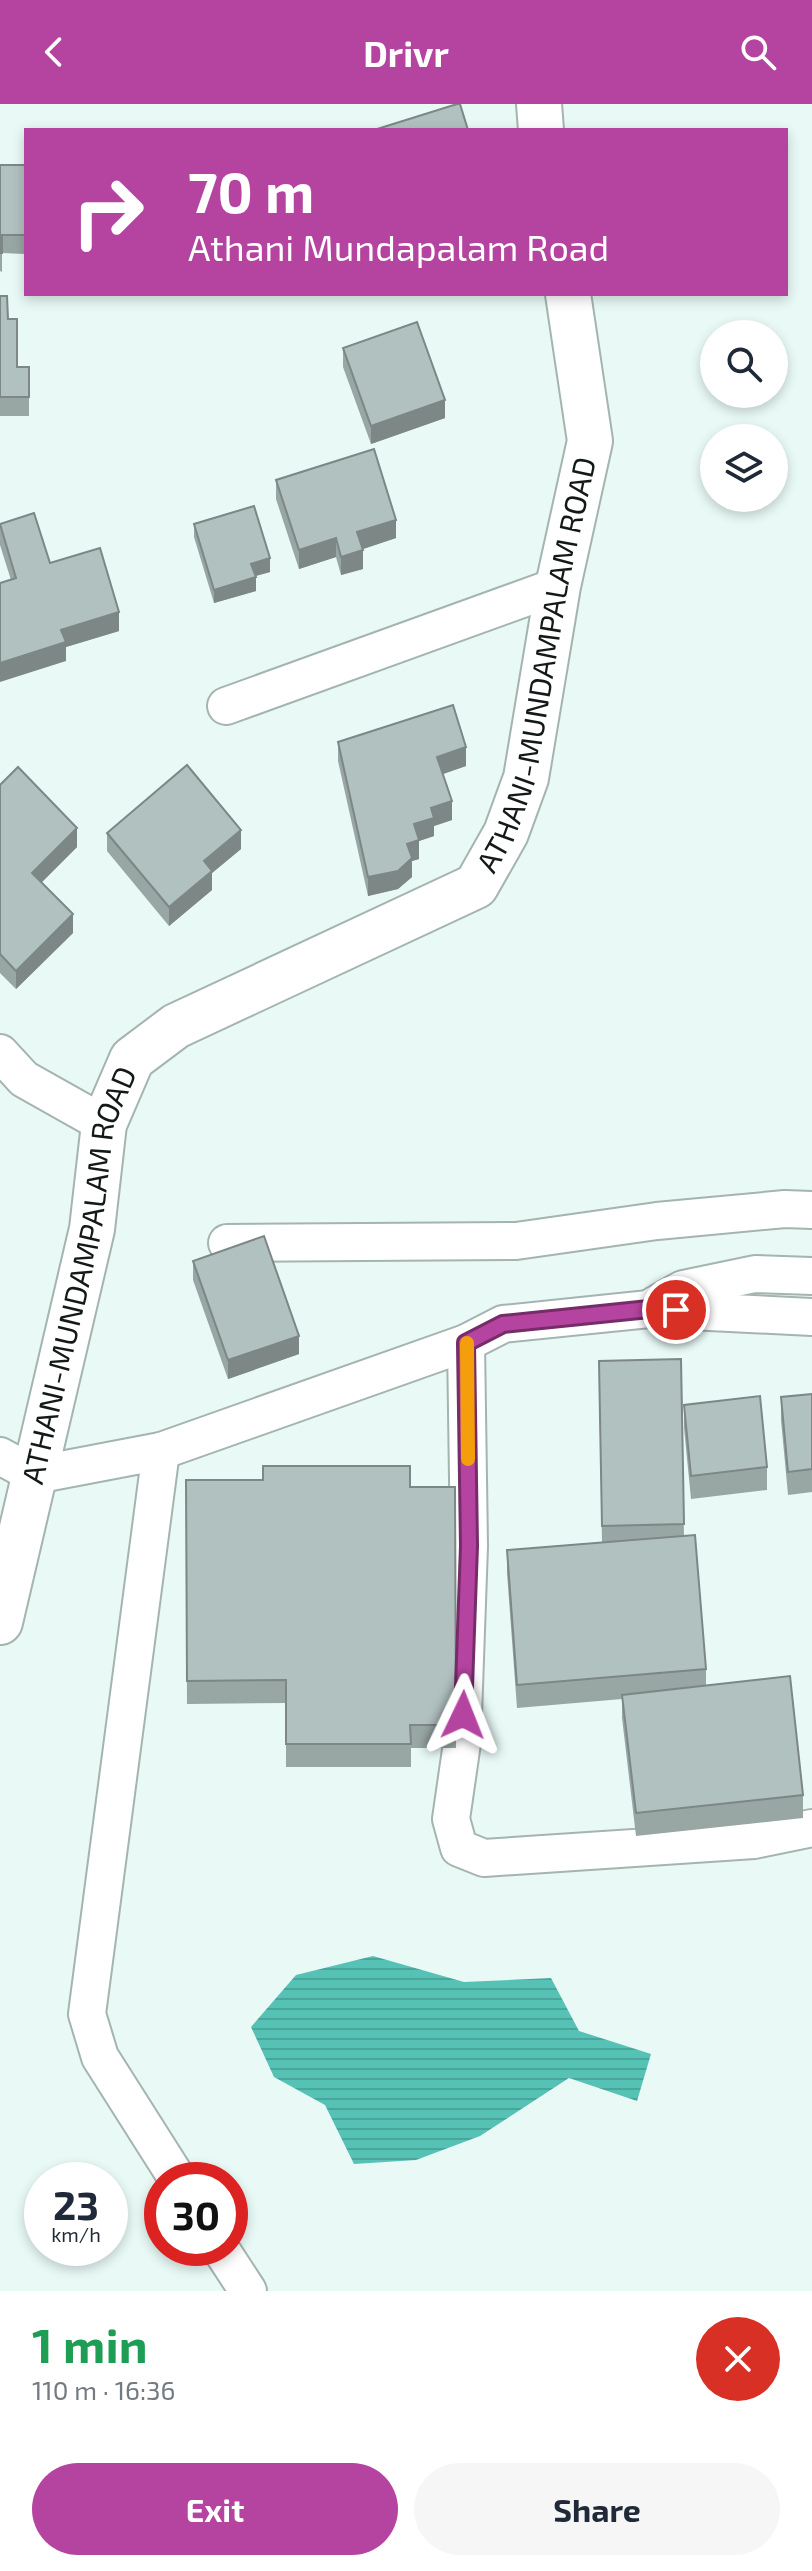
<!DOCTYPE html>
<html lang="en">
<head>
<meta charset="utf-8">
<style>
  :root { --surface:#fff; --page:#f6f6f7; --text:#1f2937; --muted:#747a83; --accent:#b544a0 }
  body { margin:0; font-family:"Exo 2",sans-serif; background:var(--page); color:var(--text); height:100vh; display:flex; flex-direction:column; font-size:30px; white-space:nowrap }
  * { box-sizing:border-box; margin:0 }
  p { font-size:26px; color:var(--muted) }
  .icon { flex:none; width:44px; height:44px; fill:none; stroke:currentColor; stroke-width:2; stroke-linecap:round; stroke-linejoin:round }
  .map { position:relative; height:2187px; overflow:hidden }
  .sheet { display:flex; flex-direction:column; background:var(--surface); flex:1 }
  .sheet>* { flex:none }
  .hud { position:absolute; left:24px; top:24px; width:764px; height:168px; border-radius:0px; box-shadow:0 4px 12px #0003; background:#b544a0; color:#fff; overflow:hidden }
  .buttons { position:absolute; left:700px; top:216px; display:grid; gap:16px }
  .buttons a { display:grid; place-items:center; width:88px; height:88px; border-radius:50%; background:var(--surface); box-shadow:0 4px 12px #0003; font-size:40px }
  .speed { position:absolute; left:24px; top:2058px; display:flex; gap:16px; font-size:40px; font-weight:700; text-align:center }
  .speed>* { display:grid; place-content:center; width:104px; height:104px; border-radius:50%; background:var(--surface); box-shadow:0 4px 12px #0003; line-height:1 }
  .speed small { font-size:20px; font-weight:400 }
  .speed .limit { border:12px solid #d22; background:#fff; color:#111 }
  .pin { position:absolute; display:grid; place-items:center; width:68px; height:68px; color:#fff; margin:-34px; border:4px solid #fff; border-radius:50%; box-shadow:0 2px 8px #0007 }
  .me { position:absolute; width:88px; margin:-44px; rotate:2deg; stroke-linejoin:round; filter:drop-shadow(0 0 6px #0008) }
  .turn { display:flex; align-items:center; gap:28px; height:168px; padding:0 32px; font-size:36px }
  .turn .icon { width:104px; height:104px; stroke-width:2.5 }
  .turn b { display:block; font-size:56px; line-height:68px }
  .round { display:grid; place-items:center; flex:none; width:84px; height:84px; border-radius:42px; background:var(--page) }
  .headline { display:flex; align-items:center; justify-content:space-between; height:136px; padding:0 32px }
  h1 { font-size:48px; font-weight:700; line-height:60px; color:#1e9e55 }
  .cta { display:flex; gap:16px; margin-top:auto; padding:16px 32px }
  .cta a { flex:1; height:92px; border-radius:48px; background:var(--accent); color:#fff; font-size:32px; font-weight:700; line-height:92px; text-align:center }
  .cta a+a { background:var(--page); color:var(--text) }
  header { display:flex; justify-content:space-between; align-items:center; height:104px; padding:0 32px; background:var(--accent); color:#fff; font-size:36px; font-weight:700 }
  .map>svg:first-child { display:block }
</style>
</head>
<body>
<header><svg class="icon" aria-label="back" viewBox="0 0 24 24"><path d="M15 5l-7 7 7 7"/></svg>Drivr<svg class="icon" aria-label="search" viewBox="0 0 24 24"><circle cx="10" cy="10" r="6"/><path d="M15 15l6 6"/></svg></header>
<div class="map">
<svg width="812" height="2187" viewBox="0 0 812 2187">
  <defs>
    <pattern id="water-rules" width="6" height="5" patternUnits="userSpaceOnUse" patternTransform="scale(2)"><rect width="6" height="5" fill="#56c1b5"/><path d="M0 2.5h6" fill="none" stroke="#4aa59b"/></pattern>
  </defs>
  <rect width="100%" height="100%" fill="#e8f9f6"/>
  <polygon fill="url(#water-rules)" points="373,1852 464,1878 551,1874 579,1927 651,1950 637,1997 569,1974 480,2032 416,2056 354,2060 325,2001 274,1973 251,1923 296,1871"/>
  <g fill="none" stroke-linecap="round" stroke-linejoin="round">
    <g stroke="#a4b4b1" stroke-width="40">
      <g id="street">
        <polyline points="226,602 558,482"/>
        <polyline points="0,949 24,975 104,1020"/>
        <polyline points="227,1139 516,1137 657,1117 785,1105 812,1106"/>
        <polyline points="655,1201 683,1185 755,1170 812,1172"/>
        <polyline points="466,1239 469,1442 462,1639 451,1715 459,1744 484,1754 754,1736 812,1724"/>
        <polyline points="161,1347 87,1910 100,1953 178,2076"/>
        <polyline points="0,1352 35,1371 161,1347 466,1239 503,1220 649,1205 812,1213"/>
        <polyline points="220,2144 248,2187"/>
      </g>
    </g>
    <g stroke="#a4b4b1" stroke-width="48">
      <g id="secondary">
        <polyline points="539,0 541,26"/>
        <path id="s1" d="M0,1518L92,1125L104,1020L132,955L176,922L476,782L506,729L526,674L558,482L590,337L568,190"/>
      </g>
    </g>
    <use href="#street" stroke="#fff" stroke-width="36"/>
    <use href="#secondary" stroke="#fff" stroke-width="44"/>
  </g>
  <g fill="#98a6a4">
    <polygon points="0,61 26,61 25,150 2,149 2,168 0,167"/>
    <polygon points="0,192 8,215 17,263 29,263 29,312 0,312"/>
    <polygon points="343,244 445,314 371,340 343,263"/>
    <polygon points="276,376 396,434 363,445 363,465 341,471 336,453 299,465 276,395"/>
    <polygon points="0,420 50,459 119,527 66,543 66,557 11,476 0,441"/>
    <polygon points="194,420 270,468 256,472 256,487 214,499 194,433"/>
    <polygon points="338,638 466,662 443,670 452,716 434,722 434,732 419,737 419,755 412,757 412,773 398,785 368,792 338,657"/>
    <polygon points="0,681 77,743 42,778 73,829 16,885 0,869"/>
    <polygon points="107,729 241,745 212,769 212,786 169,822 107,747"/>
    <polygon points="193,1157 299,1250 228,1275 193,1176"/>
    <polygon points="681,1255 684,1432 706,1565 706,1581 803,1691 803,1714 636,1732 622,1614 622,1595 517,1604 507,1469 507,1446 602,1438 599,1280"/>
    <polygon points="812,1290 812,1388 788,1391 781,1316 781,1293"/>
    <polygon points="684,1301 767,1363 767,1386 691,1395 684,1324"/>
    <polygon points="186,1376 410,1383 455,1383 456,1644 411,1644 411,1663 286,1663 286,1599 187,1600"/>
  </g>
  <g fill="#7c8786">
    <polygon points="445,296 445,314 371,340 371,322"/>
    <polygon points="396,416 396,434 357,447 357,428"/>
    <polygon points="336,434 336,453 299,465 299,446"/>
    <polygon points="363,446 363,465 341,471 341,453"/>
    <polygon points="270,454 270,468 251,473 251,460"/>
    <polygon points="256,473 256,487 214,499 214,486"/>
    <polygon points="119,508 119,527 66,543 66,557 0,578 0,559 61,526"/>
    <polygon points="466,643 466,662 437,672 437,653"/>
    <polygon points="452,697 452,716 434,722 434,732 419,737 419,755 412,757 412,773 398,785 368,792 368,773 407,740 414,720 431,704"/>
    <polygon points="77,724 77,743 32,788 32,769"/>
    <polygon points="241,726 241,745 212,769 212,786 169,822 169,803 204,757"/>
    <polygon points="73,810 73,829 16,885 16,867"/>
    <polygon points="299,1232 299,1250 228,1275 228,1256"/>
  </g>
  <g fill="#b1c1bf" stroke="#7c8786" stroke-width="2">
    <polygon points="457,0 460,0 468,26 374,26"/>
    <polygon points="0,61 26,61 25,131 2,131 2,149 0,149"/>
    <polygon points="0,192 7,192 8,215 17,215 17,263 29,263 29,293 0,293"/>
    <polygon points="417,218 445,296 371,322 343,244"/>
    <polygon points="374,345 396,416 357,428 363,446 341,453 336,434 299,446 276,376"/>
    <polygon points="254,402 270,454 251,460 256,473 214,486 194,420"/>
    <polygon points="34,409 50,459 100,444 119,508 61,526 66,538 0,559 0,479 16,474 0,420"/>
    <polygon points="453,601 466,643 437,653 452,697 431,704 434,714 414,720 419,736 407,740 412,754 398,767 368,773 338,638"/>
    <polygon points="187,661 241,726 204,757 212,767 169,803 107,729"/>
    <polygon points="18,663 77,724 32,769 73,810 16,867 0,850 0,681"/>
    <polygon points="264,1132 299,1232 228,1256 193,1157"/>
    <polygon points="681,1255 684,1420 602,1422 599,1257"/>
    <polygon points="812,1290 812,1365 788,1368 781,1293"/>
    <polygon points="760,1292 767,1363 691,1372 684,1301"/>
    <polygon points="263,1362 410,1362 410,1383 455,1383 456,1621 410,1621 411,1640 286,1640 286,1576 187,1577 186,1376 263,1376"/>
    <polygon points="695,1431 706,1565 517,1581 507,1446"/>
    <polygon points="790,1572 803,1691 636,1709 622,1591"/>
  </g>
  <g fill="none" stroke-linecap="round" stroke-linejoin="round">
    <g stroke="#762c68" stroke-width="20">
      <polyline id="route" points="463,1611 469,1442 466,1239 503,1220 649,1205 676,1206"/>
    </g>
    <use href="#route" stroke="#b544a0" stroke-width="14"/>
    <polyline stroke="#f59e0b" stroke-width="14" points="467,1239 468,1355"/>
  </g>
  <g text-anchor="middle" stroke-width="7" stroke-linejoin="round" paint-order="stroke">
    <g font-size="30" fill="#131818" stroke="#e8f9f6">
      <text dy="10" stroke="none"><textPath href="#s1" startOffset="1198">ATHANI-MUNDAMPALAM ROAD</textPath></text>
      <text dy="10" stroke="none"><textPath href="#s1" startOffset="356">ATHANI-MUNDAMPALAM ROAD</textPath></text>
    </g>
  </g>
</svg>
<div class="buttons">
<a><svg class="icon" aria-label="search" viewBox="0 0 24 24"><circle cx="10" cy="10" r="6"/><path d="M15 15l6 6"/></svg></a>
<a><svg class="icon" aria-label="layers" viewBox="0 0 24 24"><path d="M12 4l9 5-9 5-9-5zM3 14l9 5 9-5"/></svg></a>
</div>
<div class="speed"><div>23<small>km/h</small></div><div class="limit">30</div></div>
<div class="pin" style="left:676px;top:1206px;background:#d93025"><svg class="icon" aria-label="arrive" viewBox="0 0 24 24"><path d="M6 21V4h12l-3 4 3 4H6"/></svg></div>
<svg class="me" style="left:463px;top:1611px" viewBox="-20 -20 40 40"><path d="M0-17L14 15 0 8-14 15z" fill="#b544a0" stroke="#fff" stroke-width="4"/></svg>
<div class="hud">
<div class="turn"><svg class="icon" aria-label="right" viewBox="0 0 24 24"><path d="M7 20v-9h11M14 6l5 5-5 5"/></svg><div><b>70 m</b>Athani Mundapalam Road</div></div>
</div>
</div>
<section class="sheet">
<div class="headline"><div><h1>1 min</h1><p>110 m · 16:36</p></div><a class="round" style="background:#d93025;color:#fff"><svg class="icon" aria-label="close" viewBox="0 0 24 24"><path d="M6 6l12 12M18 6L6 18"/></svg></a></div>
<div class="cta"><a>Exit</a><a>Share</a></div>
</section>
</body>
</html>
